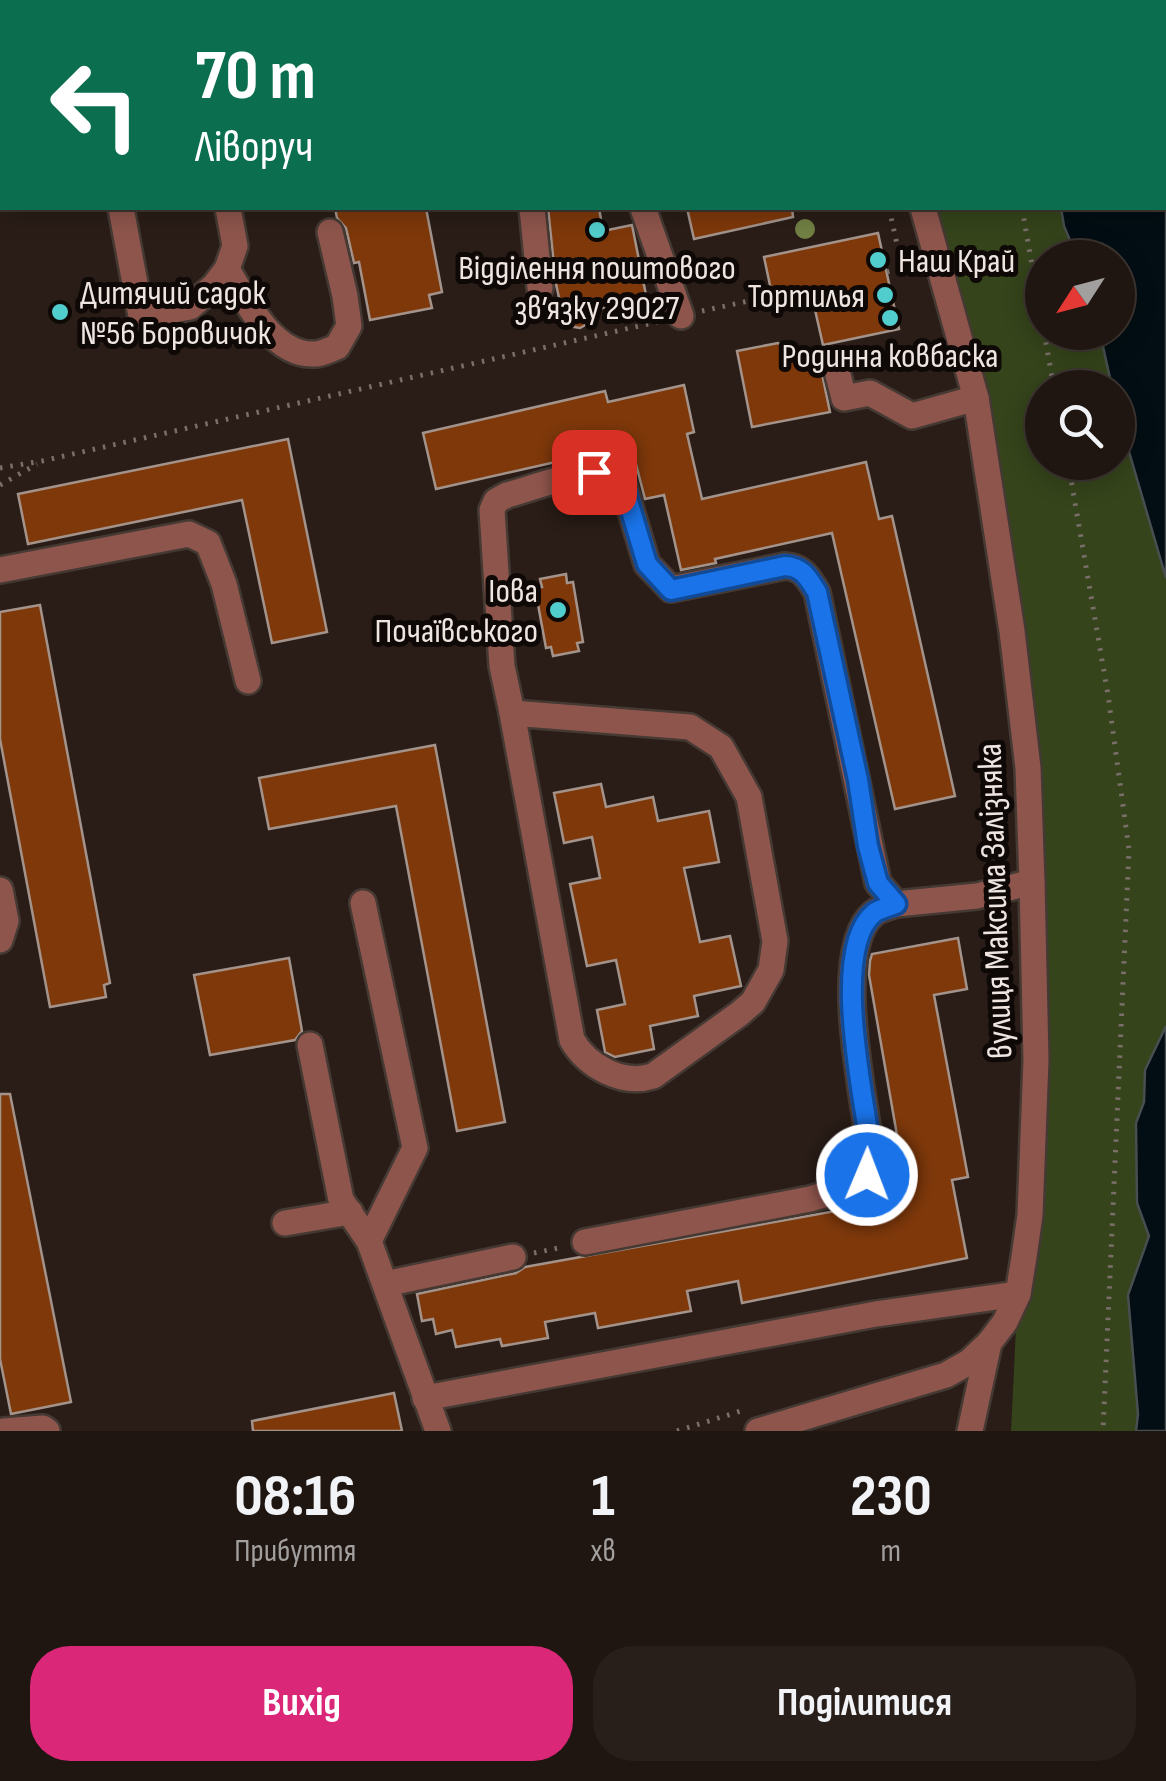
<!DOCTYPE html>
<html lang="uk">
<head>
<meta charset="utf-8">
<style>
  :root { --surface:#201611; --page:#281f1a; --text:#f1f3f6; --muted:#a29f9f; --line:#3d3531; --accent:#db2777 }
  body { margin:0; font-family:"Sofia Sans Condensed",sans-serif; background:var(--page); color:var(--text); height:100vh; display:flex; flex-direction:column; font-size:38px; white-space:nowrap }
  * { box-sizing:border-box; margin:0 }
  p { font-size:32px; color:var(--muted) }
  .icon { flex:none; width:55px; height:55px; fill:none; stroke:currentColor; stroke-width:2; stroke-linecap:round; stroke-linejoin:round }
  .map { position:relative; height:1431px; overflow:hidden }
  .details { display:flex; flex-direction:column; background:var(--surface); flex:1 }
  .details>* { flex:none }
  .banner { position:absolute; left:0px; top:0px; width:1168px; height:210px; box-shadow:0 5px 25px #0003,0 0 0 2px var(--line); background:#0b6e4f; color:#fff; overflow:hidden }
  .needle { width:65px; rotate:234deg }
  .fabs { position:absolute; left:1025px; top:240px; display:grid; gap:20px }
  .fabs a { display:grid; place-items:center; width:110px; height:110px; border-radius:50%; background:var(--surface); box-shadow:0 5px 25px #0003,0 0 0 2px var(--line); font-size:50px }
  .pin { position:absolute; display:grid; place-items:center; width:85px; height:85px; color:#fff; margin:-42px; border-radius:20px; box-shadow:0 5px 15px #0006 }
  .me { position:absolute; width:110px; margin:-55px; rotate:1deg; stroke-linejoin:round; filter:drop-shadow(0 0 8px #0008) }
  .turn { display:flex; align-items:center; gap:35px; height:210px; padding:0 30px; font-size:45px }
  .turn .icon { width:130px; height:130px; stroke-width:2.5 }
  .turn b { display:block; font-size:70px; line-height:85px }
  .eta { display:flex; justify-content:space-evenly; align-items:center; height:170px; text-align:center }
  .eta b { font-size:60px; font-weight:700; line-height:70px }
  .action { display:flex; gap:20px; margin-top:auto; padding:20px 30px }
  .action a { flex:1; height:115px; border-radius:40px; background:var(--accent); color:#fff; font-size:40px; font-weight:700; line-height:115px; text-align:center }
  .action a+a { background:var(--page); color:var(--text) }
  .map>svg:first-child { display:block }
</style>
</head>
<body>
<div class="map">
<svg width="1166" height="1431" viewBox="0 0 1166 1431">
  <rect width="100%" height="100%" fill="#2a1d17"/>
  <path fill="#35441b" fill-rule="evenodd" d="M866,0H1166V1431H1011L1016,1328L1030,1297L1042,1216L1048,1060L1024,630L988,396L935,208H1165V2ZM1042,258H1118V332H1042ZM1042,388H1118V462H1042Z"/>
  <g fill="#020e13" stroke="#494e50" stroke-width="2.5">
    <polygon points="1030,0 1166,0 1166,578 1118,414 1118,388 1112,387 1100,333 1118,332 1118,258 1077,257 1064,226 1061,208 1165,208 1165,2 1029,2"/>
    <polygon points="1166,1026 1166,1431 1136,1431 1138,1414 1128,1295 1149,1236 1137,1203 1136,1123 1144,1102 1145,1070"/>
  </g>
  <g fill="#7e380a" stroke="#a3938b" stroke-width="2.5">
    <polygon points="335,208 426,208 442,292 429,295 432,308 370,320 359,262 354,263 346,228 337,218"/>
    <polygon points="548,208 599,208 603,231 632,225 647,300 592,310 589,323 580,328 569,326 563,316 556,284"/>
    <polygon points="687,208 792,208 793,217 694,239"/>
    <polygon points="878,233 899,329 823,345 813,301 775,309 764,257"/>
    <polygon points="778,343 821,369 830,412 752,427 737,351"/>
    <polygon points="684,385 694,432 687,434 702,499 866,462 879,519 892,516 955,796 895,809 832,533 715,559 716,563 681,570 664,495 645,499 631,445 436,489 423,433 605,391 608,402"/>
    <polygon points="288,439 327,632 272,643 242,500 28,544 18,494"/>
    <polygon points="566,574 567,583 573,582 583,642 577,643 579,651 553,656 551,647 546,648 535,588 542,587 540,579"/>
    <polygon points="40,605 110,983 104,985 106,997 50,1007 0,739 0,612"/>
    <polygon points="435,745 505,1122 457,1131 396,806 269,829 259,778"/>
    <polygon points="601,784 606,807 653,797 658,821 709,811 719,862 684,868 700,942 730,936 741,986 694,996 698,1016 650,1026 654,1049 615,1057 605,1052 597,1010 625,1004 616,960 587,966 570,884 600,878 592,837 564,843 554,793"/>
    <polygon points="958,938 967,989 934,995 968,1177 952,1180 967,1258 742,1303 738,1281 687,1291 691,1311 598,1328 595,1313 545,1322 548,1338 502,1346 500,1339 456,1347 452,1330 436,1334 433,1319 422,1321 417,1294 516,1273 525,1267 908,1198 869,975 870,961 872,954"/>
    <polygon points="289,958 302,1031 295,1040 210,1055 194,975"/>
    <polygon points="0,1094 10,1094 71,1402 11,1414 0,1359"/>
    <polygon points="394,1393 402,1431 253,1431 252,1421"/>
  </g>
  <g fill="none" stroke-linecap="round" stroke-linejoin="round">
    <g stroke="#453933" stroke-width="30">
      <g id="minor">
        <polyline points="82,0 83,2"/>
        <polyline points="193,0 193,2"/>
        <polyline points="256,0 256,2"/>
        <polyline points="481,0 483,2"/>
        <polyline points="853,0 854,2"/>
        <polyline points="121,208 141,316 190,307 214,286 227,269 235,246 228,208"/>
        <polyline points="532,208 540,288"/>
        <polyline points="643,208 681,316"/>
        <path d="M227,269C245,299 273,357 315,354C322,354 331,349 337,347L349,326L345,296L330,232"/>
        <polyline points="838,375 844,398 870,393 912,416 976,398"/>
        <polyline points="0,570 189,534 208,543 224,584 248,681"/>
        <path d="M512,713L502,666L492,510L496,501L507,495C539,487 597,460 623,484L647,564L671,589L785,566C803,567 808,578 817,592L878,883L896,904L977,896L1032,882"/>
        <path d="M512,713L690,727L721,747L749,797L775,941L771,970L753,1002L739,1014L653,1076C622,1086 587,1066 572,1040Z"/>
        <polyline points="0,890 6,921 0,940"/>
        <polyline points="363,903 415,1148 369,1241"/>
        <polyline points="310,1045 341,1200 369,1241 438,1431"/>
        <polyline points="285,1223 350,1212"/>
        <path d="M585,1242L810,1199L844,1189L867,1175L871,1151C864,1098 830,949 874,913C879,909 890,906 896,904"/>
        <polyline points="385,1284 513,1257"/>
        <polyline points="425,1398 876,1314 1018,1294"/>
        <polyline points="4,1431 43,1428 47,1431"/>
        <polyline points="758,1431 946,1375 969,1362 989,1343 1005,1322 1018,1294 1024,1257 1030,1215 1036,1060 1032,882 1028,768 1012,631 976,398 923,208"/>
        <polyline points="970,1431 989,1343"/>
      </g>
    </g>
    <g stroke="#7a6e69" stroke-width="5" stroke-dasharray="2.5 8" stroke-linecap="butt">
      <polyline points="820,0 821,2"/>
      <polyline points="999,2 1000,0"/>
      <polyline points="1022,208 1042,323"/>
      <polyline points="887,272 902,267 889,208"/>
      <polyline points="702,311 772,296"/>
      <polyline points="1044,332 1054,388"/>
      <polyline points="1068,462 1108,695 1129,850 1103,1431"/>
      <polyline points="0,468 42,461 657,322"/>
      <polyline points="0,485 37,464"/>
      <polyline points="534,1253 563,1247"/>
      <polyline points="677,1431 741,1411"/>
    </g>
    <use href="#minor" stroke="#8e554c" stroke-width="25"/>
  </g>
  <circle fill="#728144" cx="805" cy="229" r="10"/>
  <g fill="none" stroke-linecap="round" stroke-linejoin="round">
    <g stroke="#114b97" stroke-width="25">
      <path id="route" d="M594,472L614,476L623,484L647,564L671,590L785,566C803,567 808,578 817,592L858,780L868,846L878,883L896,904C890,906 879,909 874,913C830,949 864,1098 871,1151L867,1175"/>
    </g>
    <use href="#route" stroke="#1a73e8" stroke-width="18"/>
  </g>
  <g fill="#52cdcd" stroke="#0e0906" stroke-width="4">
    <circle cx="597" cy="230" r="10"/>
    <circle cx="878" cy="260" r="10"/>
    <circle cx="885" cy="295" r="10"/>
    <circle cx="60" cy="312" r="10"/>
    <circle cx="890" cy="318" r="10"/>
    <circle cx="558" cy="610" r="10"/>
  </g>
  <g text-anchor="middle" stroke-width="10" stroke-linejoin="round" paint-order="stroke">
    <g font-size="35" fill="#eee4e0" stroke="#0e0906" text-anchor="start">
      <text x="898" y="272">Наш Край</text>
      <text x="597" y="279" text-anchor="middle">Відділення поштового<tspan x="597" dy="40">зв’язку 29027</tspan></text>
      <text x="80" y="304">Дитячий садок<tspan x="80" dy="40">№56 Боровичок</tspan></text>
      <text x="865" y="307" text-anchor="end">Тортилья</text>
      <text x="890" y="367" text-anchor="middle">Родинна ковбаска</text>
      <text x="538" y="602" text-anchor="end">Іова<tspan x="538" dy="40">Почаївського</tspan></text>
    </g>
    <g font-size="35" fill="#eee4e0" stroke="#0e0906">
      <text transform="translate(994 901) rotate(-92)" y="12">вулиця Максима Залізняка</text>
    </g>
  </g>
</svg>
<div class="fabs">
<a><svg class="needle" viewBox="-14 -14 28 28"><path d="M0-13l5 13h-10z" fill="#e53935"/><path d="M0 13l5-13h-10z" fill="#a29f9f"/></svg></a>
<a><svg class="icon" aria-label="search" viewBox="0 0 24 24"><circle cx="10" cy="10" r="6"/><path d="M15 15l6 6"/></svg></a>
</div>
<div class="pin" style="left:594px;top:472px;background:#d93025"><svg class="icon" aria-label="arrive" viewBox="0 0 24 24"><path d="M6 21V4h12l-3 4 3 4H6"/></svg></div>
<svg class="me" style="left:867px;top:1175px" viewBox="-20 -20 40 40"><circle r="17" fill="#1a73e8" stroke="#fff" stroke-width="3"/><path d="M0-11L8 9 0 5-8 9z" fill="#fff"/></svg>
<div class="banner">
<div class="turn"><svg class="icon" aria-label="left" viewBox="0 0 24 24"><path d="M17 20v-9H6M10 6l-5 5 5 5"/></svg><div><b>70 m</b>Ліворуч</div></div>
</div>
</div>
<section class="details">
<div class="eta">
<div><b>08:16</b><p>Прибуття</p></div>
<div><b>1</b><p>хв</p></div>
<div><b>230</b><p>m</p></div>
</div>
<div class="action"><a>Вихід</a><a>Поділитися</a></div>
</section>
</body>
</html>
